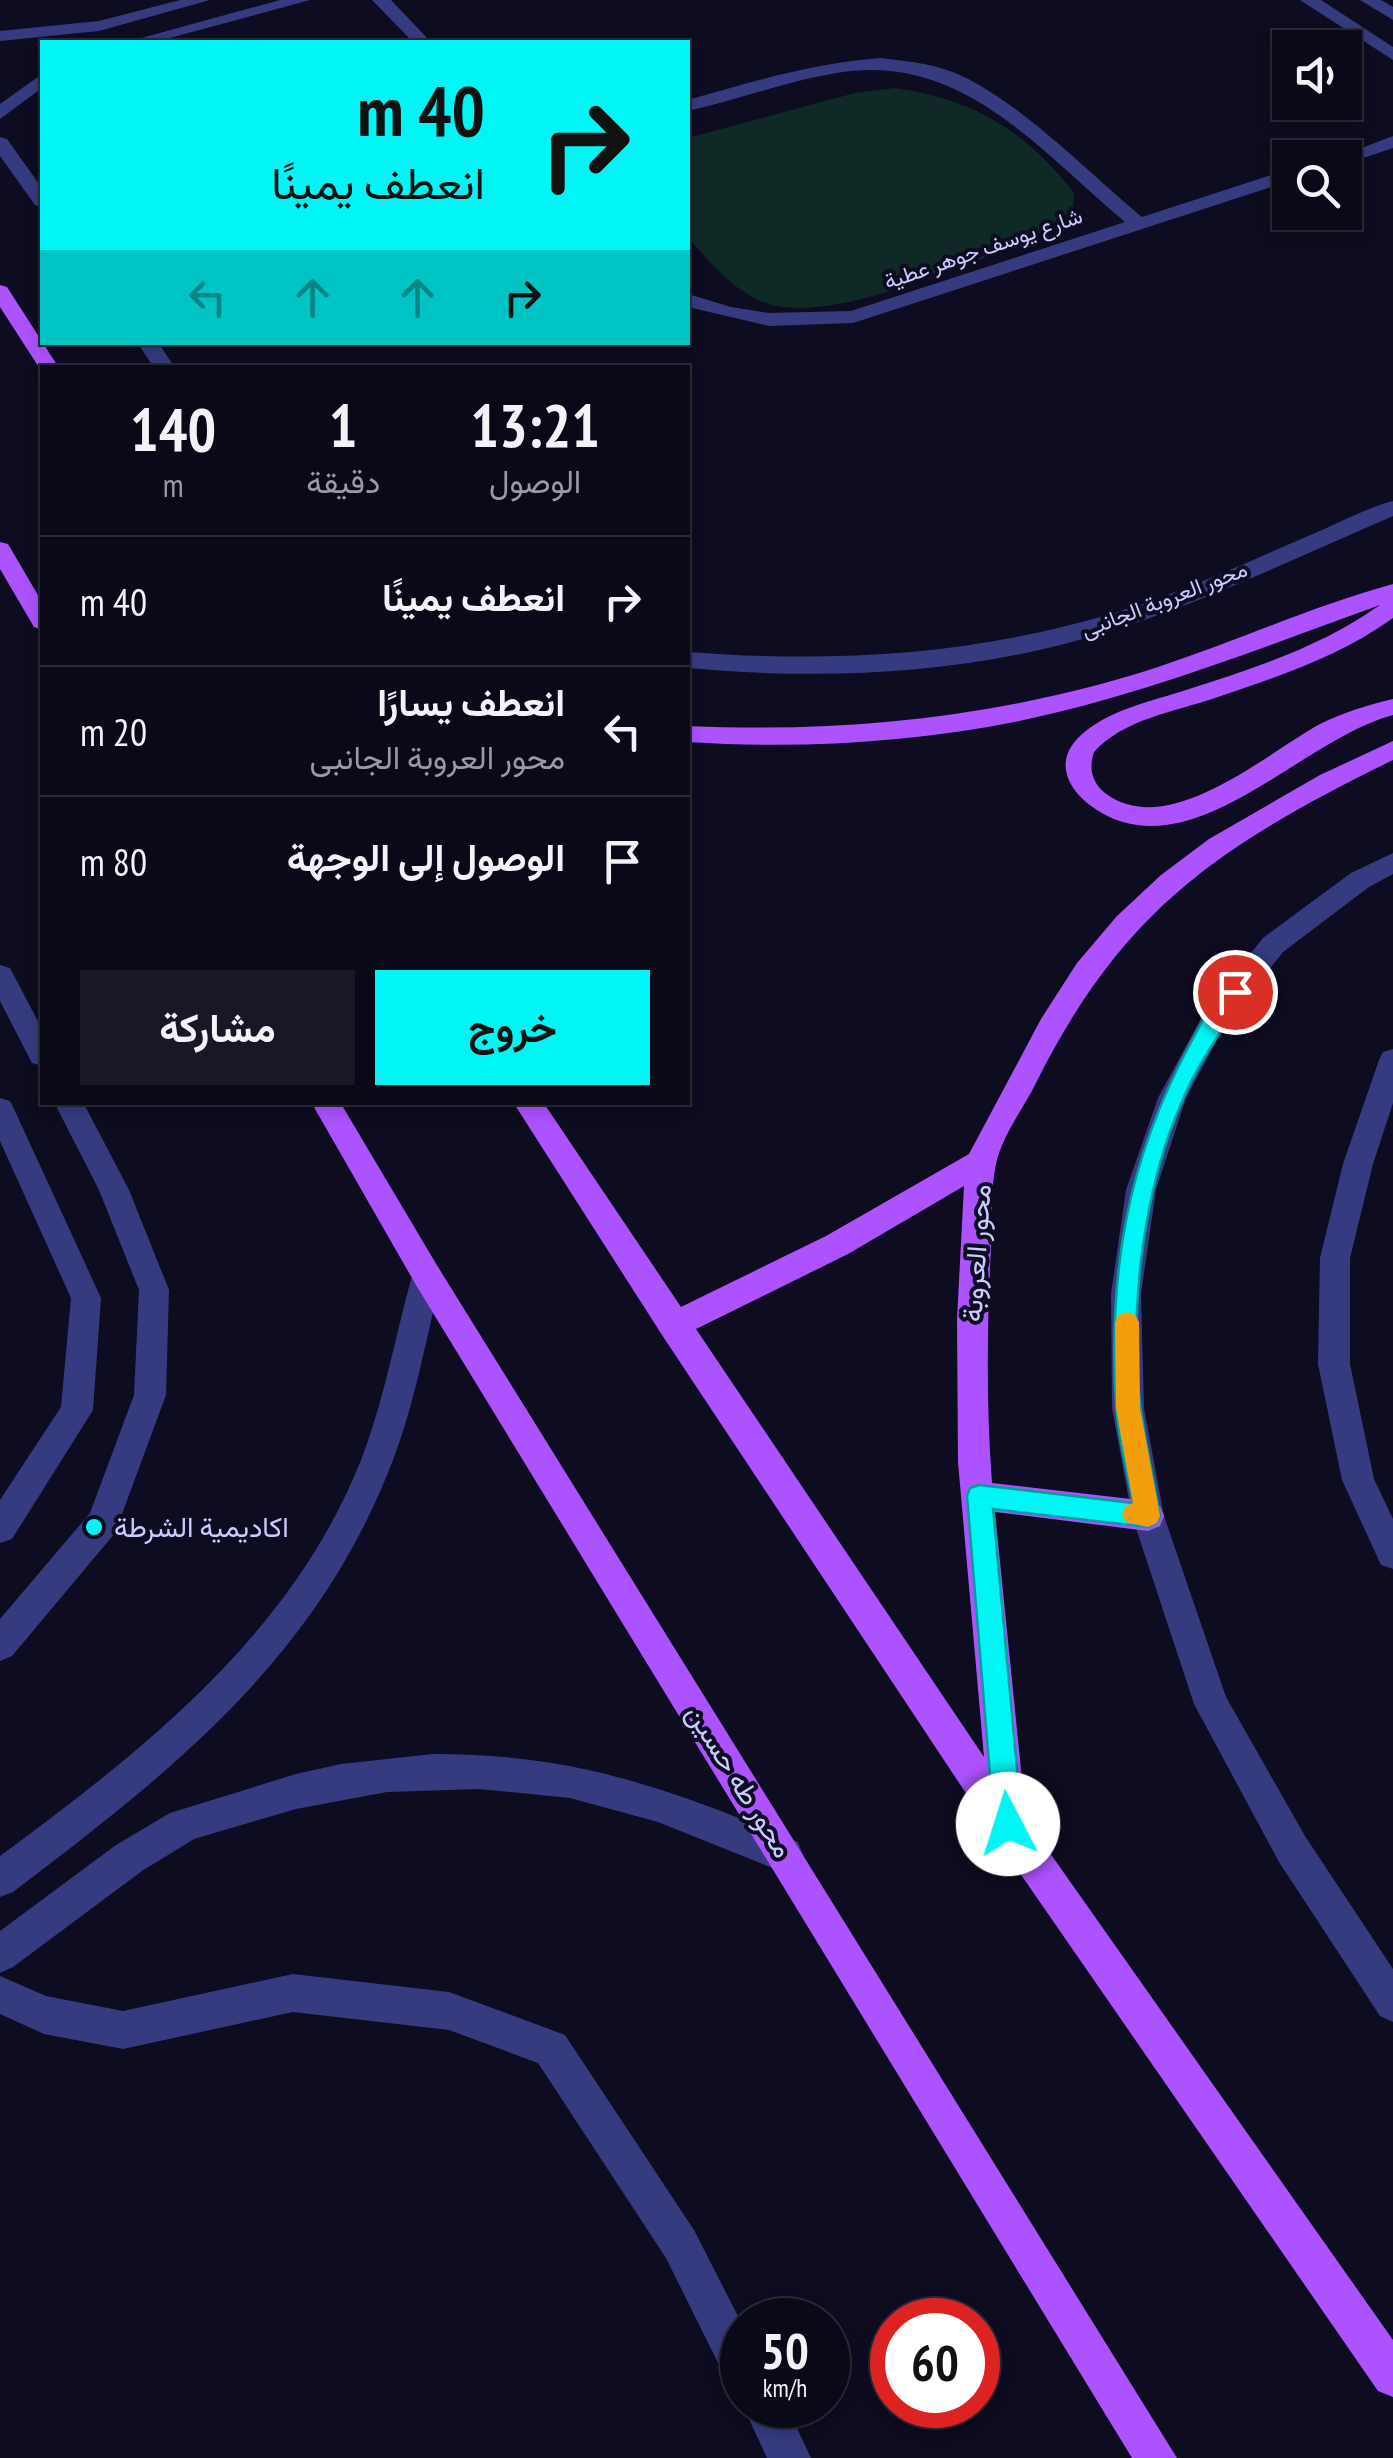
<!DOCTYPE html>
<html lang="ar">
<head>
<meta charset="utf-8">
<style>
  :root { --surface:#0a0918; --page:#181725; --text:#f1f3f6; --muted:#999aa2; --line:#2a2a37; --accent:#00f6f4 }
  body { margin:0; font-family:"PT Sans Narrow",Vazirmatn,sans-serif; background:var(--page); color:var(--text); direction:rtl; height:100vh; display:flex; flex-direction:column; font-size:38px; white-space:nowrap }
  * { box-sizing:border-box; margin:0 }
  p { font-size:32px; color:var(--muted) }
  .icon { flex:none; width:55px; height:55px; fill:none; stroke:currentColor; stroke-width:2; stroke-linecap:round; stroke-linejoin:round }
  .map { position:relative; flex:1; overflow:hidden; direction:ltr }
  .side { position:absolute; left:40px; top:365px; width:650px; height:740px; display:flex; flex-direction:column; background:var(--surface); border-radius:0px; box-shadow:0 5px 15px #0003,0 0 0 2px var(--line); direction:rtl }
  .side>* { flex:none }
  .banner { position:absolute; left:40px; top:40px; width:650px; height:305px; border-radius:0px; box-shadow:0 5px 15px #0003,0 0 0 2px var(--line); direction:rtl; background:#00f6f4; color:#111; overflow:hidden }
  .controls { position:absolute; left:1272px; top:30px; display:grid; gap:20px }
  .controls a { display:grid; place-items:center; width:90px; height:90px; border-radius:0px; background:var(--surface); box-shadow:0 5px 15px #0003,0 0 0 2px var(--line); font-size:50px }
  .speed { position:absolute; left:720px; top:2298px; display:flex; gap:20px; font-size:50px; font-weight:700; text-align:center }
  .speed>* { display:grid; place-content:center; width:130px; height:130px; border-radius:50%; background:var(--surface); box-shadow:0 5px 15px #0003,0 0 0 2px var(--line); line-height:1 }
  .speed small { font-size:25px; font-weight:400 }
  .speed .limit { border:15px solid #d22; background:#fff; color:#111 }
  .pin { position:absolute; display:grid; place-items:center; width:85px; height:85px; color:#fff; margin:-42px; border:5px solid #fff; border-radius:50%; box-shadow:0 2px 10px #0007 }
  .me { position:absolute; width:110px; margin:-55px; rotate:355deg; stroke-linejoin:round; filter:drop-shadow(0 0 8px #0008) }
  .turn { display:flex; align-items:center; gap:35px; height:210px; padding:0 40px; font-size:45px }
  .turn .icon { width:130px; height:130px; stroke-width:2.5 }
  .turn b { display:block; font-size:70px; line-height:85px }
  .lanes { display:flex; align-items:center; height:95px; padding:0 40px; background:#0003; justify-content:center; gap:50px; direction:ltr }
  .lanes .off { opacity:.35 }
  .eta { display:flex; justify-content:space-evenly; align-items:center; height:170px; text-align:center }
  .eta b { font-size:60px; font-weight:700; line-height:70px }
  .button { display:flex; gap:20px; margin-top:auto; padding:20px 40px }
  .button a { flex:1; height:115px; border-radius:0px; background:var(--accent); color:#111; font-size:40px; font-weight:700; line-height:115px; text-align:center }
  .button a+a { background:var(--page); color:var(--text) }
  ul { padding:0; list-style:none }
  li { display:flex; align-items:center; gap:30px; height:130px; padding:0 40px; border-top:2px solid var(--line) }
  li div { flex:1 }
  li b { display:block; font-size:38px }
  li em { font-style:normal }
  .map>svg:first-child { display:block }
</style>
</head>
<body>
<div class="map">
<svg width="1393" height="2458" viewBox="0 0 1393 2458">
  <rect width="100%" height="100%" fill="#0d0c20"/>
  <path fill="#0f2a26" d="M895,88C973,99 1025,130 1074,193L1073,210L1042,236L1021,245C958,266 825,327 763,302C732,290 710,261 688,238V138L855,93Z"/>
  <g fill="none" stroke-linecap="round" stroke-linejoin="round">
    <g fill="#363b7f" fill-rule="evenodd">
      <polygon points="180,0 210,0 99,31 0,41 0,31 99,21"/>
      <polygon points="280,0 310,0 155,42 127,42"/>
      <polygon points="372,0 391,0 431,42 413,42"/>
      <polygon points="1300,0 1321,0 1393,47 1393,60"/>
      <polygon points="1360,0 1381,0 1393,7 1393,20"/>
      <path d="M880,58C908,61 938,64 964,77C1024,106 1089,173 1142,217L1290,169V181L853,323L769,326L688,307V294L731,307L769,313L851,311L1125,222C1038,149 961,52 837,73C786,81 738,100 688,111V100C751,82 813,63 880,58Z"/>
      <polygon points="42,74 42,88 0,119 0,104"/>
      <polygon points="1393,136 1393,148 1345,164 1345,158 1336,158"/>
      <polygon points="0,137 7,139 42,188 42,207 35,205 0,156"/>
      <polygon points="137,342 158,342 175,368 154,368"/>
      <path d="M1393,501V516C1300,556 1208,601 1110,631C973,674 830,681 688,668V652C856,665 1017,652 1175,592C1225,573 1273,551 1322,530C1345,520 1369,507 1393,501Z"/>
      <polygon points="1393,853 1393,874 1369,887 1283,952 1226,1023 1186,1098 1156,1190 1141,1294 1144,1408 1164,1516 1226,1697 1305,1836 1393,1969 1393,2022 1380,2016 1279,1862 1194,1704 1132,1516 1112,1408 1111,1294 1126,1190 1158,1098 1206,1009 1263,938 1351,873"/>
      <polygon points="0,965 10,968 42,1029 42,1066 32,1063 0,1001"/>
      <polygon points="1393,1049 1393,1103 1373,1164 1350,1258 1350,1364 1374,1479 1393,1519 1393,1569 1381,1565 1342,1480 1318,1364 1320,1258 1343,1164 1379,1060 1383,1052"/>
      <polygon points="0,1098 10,1101 14,1109 101,1298 93,1410 12,1539 0,1543 0,1500 61,1407 71,1298 0,1141"/>
      <polygon points="54,1102 83,1102 129,1190 169,1290 166,1395 115,1533 12,1656 0,1661 0,1619 90,1513 134,1395 139,1290 99,1190"/>
      <path d="M427,1263L438,1267L442,1276C426,1337 416,1400 393,1460C318,1657 175,1769 13,1892L0,1897V1856C145,1749 292,1634 361,1460C384,1401 395,1337 412,1276L416,1267Z"/>
      <path d="M433,1754C577,1754 667,1788 798,1842L803,1855L798,1868L785,1873L658,1822L570,1798L479,1789L387,1792L296,1809L194,1839L142,1871L13,1967L0,1973V1931L116,1845L170,1813L296,1774L341,1764Z"/>
      <polygon points="293,1974 449,1992 565,2035 694,2230 742,2324 742,2387 727,2381 666,2258 538,2063 449,2030 293,2012 123,2049 44,2034 0,2014 0,1976 46,1996 123,2011"/>
      <polygon points="742,2404 786,2405 811,2458 767,2458"/>
    </g>
    <g fill="#ac52ff" fill-rule="evenodd">
      <polygon points="0,285 7,287 59,368 42,368 42,372 0,307"/>
      <polygon points="0,542 8,544 42,602 42,630 34,627 0,569"/>
      <path d="M1393,584V618C1339,657 1277,677 1215,698C1174,712 1124,719 1094,752C1089,767 1091,782 1105,793C1168,841 1265,754 1320,724C1344,712 1368,705 1393,699V715C1309,737 1212,848 1123,822C1081,809 1039,766 1087,730C1116,708 1152,701 1186,690C1254,668 1321,647 1380,605C1261,648 1143,695 1019,721C910,743 798,749 688,742V726C848,733 1002,717 1155,668C1235,642 1312,606 1393,584Z"/>
      <path d="M1393,741V760C1222,844 1123,908 1036,1083C1023,1109 1002,1136 996,1164C990,1192 993,1220 991,1248C987,1326 986,1404 992,1483L1148,1501L1160,1506L1164,1516L1160,1526L1148,1531L995,1512L1026,1819L1393,2340V2397L1378,2391L995,1837L662,1335L513,1102H543L681,1307L826,1236L969,1154L1041,1019L1077,963L1117,916L1161,875L1209,839L1320,775ZM964,1186L957,1319L958,1462L984,1757L696,1329L848,1254Z"/>
      <polygon points="311,1102 340,1102 438,1267 1177,2458 1132,2458 416,1285"/>
    </g>
  </g>
  <path fill="#00f6f4" stroke="#00a09f" stroke-width="2.5" d="M1235,984L1246,992C1225,1027 1200,1059 1184,1097C1143,1187 1128,1313 1141,1411C1146,1446 1154,1481 1160,1516L1157,1523L1148,1527L993,1509L1022,1824L1018,1833L1008,1837L998,1833L994,1824L967,1496L970,1488L979,1485L1133,1503C1127,1471 1118,1437 1116,1405C1108,1272 1127,1161 1190,1044C1201,1025 1214,991 1235,984Z"/>
  <polygon fill="#f59e0b" points="1127,1312 1135,1315 1139,1322 1140,1408 1160,1516 1157,1523 1148,1527 1126,1522 1122,1514 1126,1506 1133,1503 1116,1408 1115,1322 1119,1315"/>
  <circle fill="#00f6f4" stroke="#0d0c20" stroke-width="4" cx="94" cy="1527" r="10"/>
  <g text-anchor="middle" stroke-width="8" stroke-linejoin="round" paint-order="stroke">
    <g font-size="22" fill="#cbcbff" stroke="#0d0c20">
      <text transform="translate(983 248) rotate(-19)" y="8">شارع يوسف جوهر عطية</text>
      <text transform="translate(1164 599) rotate(-21)" y="8">محور العروبة الجانبى</text>
    </g>
    <g font-size="28" fill="#cbcbff" stroke="#0d0c20">
      <text transform="translate(976 1253) rotate(-86)" y="10">محور العروبة</text>
      <text transform="translate(740 1781) rotate(58)" y="10">محور طه حسين</text>
    </g>
    <g font-size="28" fill="#cbcbff" stroke="#0d0c20" text-anchor="start">
      <text x="114" y="1537">اكاديمية الشرطة</text>
    </g>
  </g>
</svg>
<div class="controls">
<a><svg class="icon" aria-label="sound" viewBox="0 0 24 24"><path d="M4 9h4l5-4v14l-5-4H4zM17 9q2 3 0 6"/></svg></a>
<a><svg class="icon" aria-label="search" viewBox="0 0 24 24"><circle cx="10" cy="10" r="6"/><path d="M15 15l6 6"/></svg></a>
</div>
<div class="speed"><div>50<small>km/h</small></div><div class="limit">60</div></div>
<div class="pin" style="left:1235px;top:992px;background:#d93025"><svg class="icon" aria-label="arrive" viewBox="0 0 24 24"><path d="M6 21V4h12l-3 4 3 4H6"/></svg></div>
<svg class="me" style="left:1008px;top:1824px" viewBox="-20 -20 40 40"><circle r="19" fill="#fff"/><path d="M0-13L10 11 0 6-10 11z" fill="#00f6f4"/></svg>
<div class="banner">
<div class="turn"><svg class="icon" aria-label="right" viewBox="0 0 24 24"><path d="M7 20v-9h11M14 6l5 5-5 5"/></svg><div><b>40 m</b>انعطف يمينًا</div></div>
<div class="lanes"><svg class="icon off" aria-label="left" viewBox="0 0 24 24"><path d="M17 20v-9H6M10 6l-5 5 5 5"/></svg><svg class="icon off" aria-label="ahead" viewBox="0 0 24 24"><path d="M12 20V5M6 11l6-6 6 6"/></svg><svg class="icon off" aria-label="ahead" viewBox="0 0 24 24"><path d="M12 20V5M6 11l6-6 6 6"/></svg><svg class="icon" aria-label="right" viewBox="0 0 24 24"><path d="M7 20v-9h11M14 6l5 5-5 5"/></svg></div>
</div>
<section class="side">
<div class="eta">
<div><b>13:21</b><p>الوصول</p></div>
<div><b>1</b><p>دقيقة</p></div>
<div><b>140</b><p>m</p></div>
</div>
<ul>
<li><svg class="icon" aria-label="right" viewBox="0 0 24 24"><path d="M7 20v-9h11M14 6l5 5-5 5"/></svg><div><b>انعطف يمينًا</b></div><em>40 m</em></li>
<li><svg class="icon" aria-label="left" viewBox="0 0 24 24"><path d="M17 20v-9H6M10 6l-5 5 5 5"/></svg><div><b>انعطف يسارًا</b><p>محور العروبة الجانبى</p></div><em>20 m</em></li>
<li><svg class="icon" aria-label="arrive" viewBox="0 0 24 24"><path d="M6 21V4h12l-3 4 3 4H6"/></svg><div><b>الوصول إلى الوجهة</b></div><em>80 m</em></li>
</ul>
<div class="button"><a>خروج</a><a>مشاركة</a></div>
</section>
</div>
</body>
</html>
